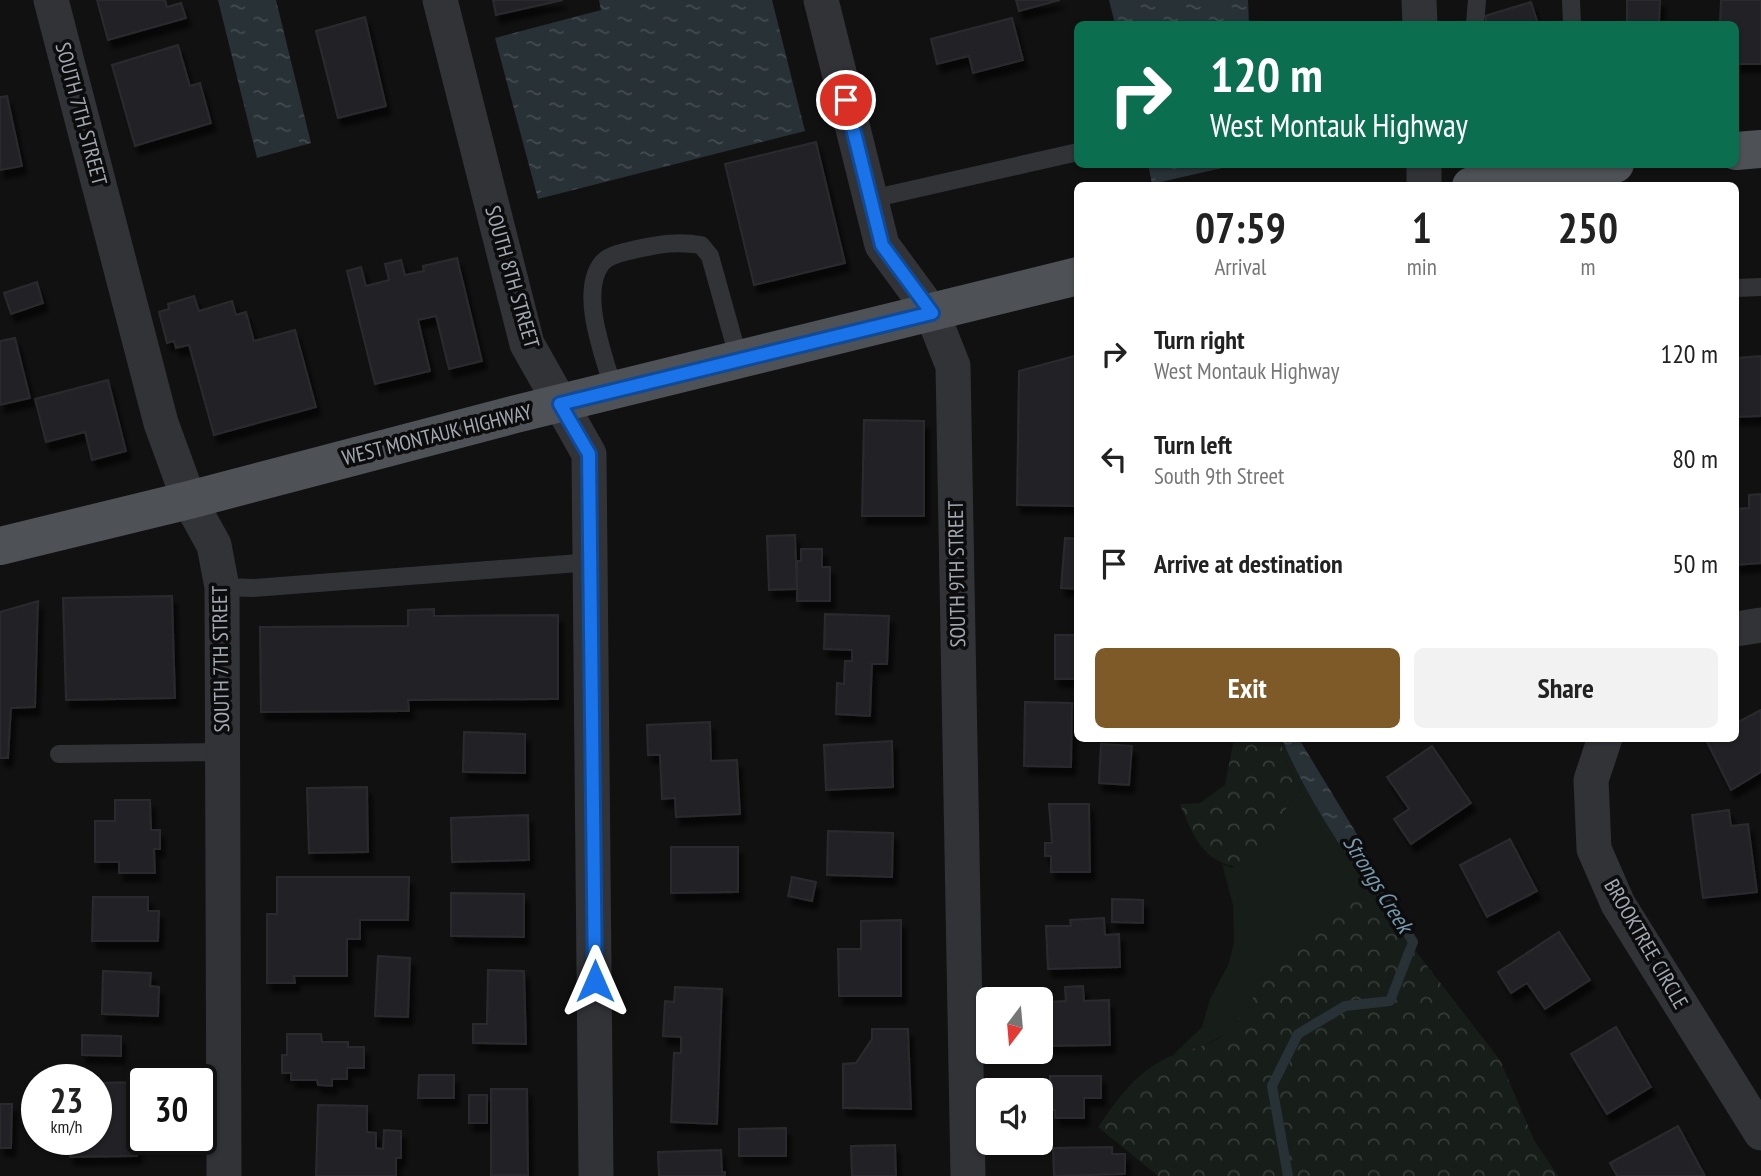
<!DOCTYPE html>
<html lang="en">
<head>
<meta charset="utf-8">
<style>
  :root { --surface:#fff; --page:#f2f2f2; --text:#222; --muted:#767676; --accent:#7d5a27 }
  body { margin:0; font-family:"PT Sans Narrow",sans-serif; background:var(--page); color:var(--text); height:100vh; display:flex; flex-direction:column; font-size:26px; white-space:nowrap }
  * { box-sizing:border-box; margin:0 }
  p { font-size:23px; color:var(--muted) }
  .icon { flex:none; width:38px; height:38px; fill:none; stroke:currentColor; stroke-width:2; stroke-linecap:round; stroke-linejoin:round }
  .map { position:relative; flex:1; overflow:hidden }
  .sheet { position:absolute; left:1074px; top:182px; width:665px; height:560px; display:flex; flex-direction:column; background:var(--surface); border-radius:10px; box-shadow:0 2px 5px #0004 }
  .sheet>* { flex:none }
  .hud { position:absolute; left:1074px; top:21px; width:665px; height:147px; border-radius:10px; box-shadow:0 2px 5px #0004; background:#0b6e4f; color:#fff; overflow:hidden }
  .needle { width:46px; rotate:196deg }
  .controls { position:absolute; left:976px; top:987px; display:grid; gap:14px }
  .controls a { display:grid; place-items:center; width:77px; height:77px; border-radius:10px; background:var(--surface); box-shadow:0 2px 5px #0004; font-size:35px }
  .speed { position:absolute; left:21px; top:1064px; display:flex; gap:14px; font-size:35px; font-weight:700; text-align:center }
  .speed>* { display:grid; place-content:center; width:91px; height:91px; border-radius:50%; background:var(--surface); box-shadow:0 2px 5px #0004; line-height:1 }
  .speed small { font-size:18px; font-weight:400 }
  .speed .limit { border:4px solid #111; border-radius:10px; background:#fff; color:#111 }
  .pin { position:absolute; display:grid; place-items:center; width:60px; height:60px; color:#fff; margin:-30px; border:4px solid #fff; border-radius:50%; box-shadow:0 2px 7px #0007 }
  .me { position:absolute; width:77px; margin:-38px; rotate:0deg; stroke-linejoin:round; filter:drop-shadow(0 0 5px #0008) }
  .turn { display:flex; align-items:center; gap:24px; height:147px; padding:0 21px; font-size:32px }
  .turn .icon { width:91px; height:91px; stroke-width:2.5 }
  .turn b { display:block; font-size:49px; line-height:60px }
  .eta { display:flex; justify-content:space-evenly; align-items:center; height:119px; text-align:center }
  .eta b { font-size:42px; font-weight:700; line-height:49px }
  .primary-button { display:flex; gap:14px; margin-top:auto; padding:14px 21px }
  .primary-button a { flex:1; height:80px; border-radius:10px; background:var(--accent); color:#fff; font-size:28px; font-weight:700; line-height:80px; text-align:center }
  .primary-button a+a { background:var(--page); color:var(--text) }
  ul { padding:0; list-style:none }
  li { display:flex; align-items:center; gap:21px; height:105px; padding:0 21px }
  li div { flex:1 }
  li b { display:block; font-size:26px }
  li em { font-style:normal }
  .map>svg:first-child { display:block }
</style>
</head>
<body>
<div class="map">
<svg width="1761" height="1176" viewBox="0 0 1761 1176">
  <defs>
    <pattern id="forest-crowns" width="20" height="18" patternUnits="userSpaceOnUse" patternTransform="scale(1.75)"><rect width="20" height="18" fill="#171d18"/><path d="M2 6a3 3 0 1 1 6 0M12 15a3 3 0 1 1 6 0" fill="none" stroke="#363b37"/></pattern>
    <pattern id="water-ripples" width="26" height="14" patternUnits="userSpaceOnUse" patternTransform="scale(1.75)"><rect width="26" height="14" fill="#283136"/><path d="M2 4q2-2 4 0t4 0M15 11q2-2 4 0t4 0" fill="none" stroke="#444c51"/></pattern>
    <filter id="shadow"><feDropShadow dx="4.5" dy="8" stdDeviation="2" flood-color="#0009"/></filter>
  </defs>
  <rect width="100%" height="100%" fill="#111112"/>
  <path fill="#171d18" d="M1279,739H1282C1303,793 1340,842 1373,891C1384,908 1401,917 1406,937L1387,914L1261,986L1241,1019L1225,1034L1205,1045L1173,1055L1202,1027L1210,999L1229,963L1234,942L1233,905L1222,864L1232,868L1278,826L1287,807L1299,795L1300,786L1293,778Z"/>
  <g fill="url(#forest-crowns)">
    <path d="M1234,739H1279L1293,778L1300,786L1299,795L1287,807L1267,852L1251,868C1206,868 1195,841 1180,804L1200,803L1225,785Z"/>
    <path d="M1352,902H1371L1387,914L1500,1060L1534,1140L1558,1176H1158L1098,1127C1119,1097 1139,1068 1174,1055C1193,1048 1213,1045 1228,1031C1243,1017 1251,1000 1262,984C1285,952 1314,915 1352,902Z"/>
  </g>
  <g fill="url(#water-ripples)">
    <polygon points="218,0 276,0 311,143 257,158"/>
    <polygon points="599,0 772,0 805,131 538,199 495,38 601,10"/>
    <polygon points="1109,0 1248,0 1249,24 1115,24"/>
    <polygon points="1148,164 1235,164 1235,165 1152,184"/>
    <path d="M1282,739H1299L1358,836L1403,923C1361,885 1303,792 1282,739Z"/>
  </g>
  <g fill="none" stroke-linecap="round" stroke-linejoin="round">
    <polyline stroke="#283136" stroke-width="10" points="1288,1176 1272,1086 1298,1034 1345,1006 1390,1001 1413,942 1395,912"/>
  </g>
  <g fill="#242426" stroke="#2b2b2e" stroke-width="2" filter="url(#shadow)">
    <polygon points="97,0 165,0 167,7 181,3 186,18 108,40"/>
    <polygon points="493,0 563,0 496,15"/>
    <polygon points="1016,0 1060,0 1019,11"/>
    <polygon points="1627,0 1660,0 1659,24 1627,24"/>
    <polygon points="1721,0 1761,0 1761,64 1736,64 1736,24 1720,24"/>
    <polygon points="1531,2 1538,24 1487,24 1485,16"/>
    <polygon points="365,17 386,106 338,118 316,31"/>
    <polygon points="1012,18 1023,60 973,73 969,56 937,64 931,39"/>
    <polygon points="178,45 190,86 200,83 211,123 135,146 112,65"/>
    <polygon points="7,96 22,166 0,170 0,97"/>
    <polygon points="816,142 845,263 754,285 725,164"/>
    <polygon points="457,258 482,361 449,369 436,316 418,320 430,371 375,384 347,271 361,267 366,286 389,280 385,264 401,260 405,275 424,271 423,266"/>
    <polygon points="37,282 43,303 11,314 4,293"/>
    <polygon points="194,296 199,311 232,301 236,315 246,312 254,341 295,330 316,407 214,435 189,345 176,348 174,341 167,343 159,312 169,309 168,304"/>
    <polygon points="15,338 30,398 0,405 0,341"/>
    <polygon points="1078,355 1077,506 1017,505 1019,371"/>
    <polygon points="1761,356 1761,416 1736,417 1736,358"/>
    <polygon points="108,380 126,451 92,460 85,432 46,442 35,399"/>
    <polygon points="864,420 924,421 924,516 862,516"/>
    <polygon points="1761,494 1761,563 1736,565 1736,509 1749,508 1749,495"/>
    <polygon points="795,535 797,589 769,590 767,536"/>
    <polygon points="1065,538 1078,539 1078,589 1061,588"/>
    <polygon points="801,549 822,549 822,567 830,567 830,601 797,601 797,561 801,561"/>
    <polygon points="172,596 175,698 66,700 63,598"/>
    <polygon points="38,601 35,707 11,708 8,758 0,758 0,612"/>
    <polygon points="434,609 434,616 558,615 558,699 408,700 409,711 261,712 260,627 408,626 408,610"/>
    <polygon points="825,614 889,616 887,664 872,664 870,716 836,714 837,683 844,684 845,661 852,661 852,650 824,649"/>
    <rect x="1055" y="635" width="23" height="44"/>
    <polygon points="1025,702 1072,703 1071,767 1024,766"/>
    <polygon points="1761,710 1761,772 1731,790 1705,738 1736,738 1736,723"/>
    <polygon points="710,722 711,761 737,760 740,814 676,817 675,798 662,799 660,755 648,755 647,725"/>
    <polygon points="464,732 525,734 525,773 463,772"/>
    <polygon points="892,741 893,787 826,790 824,745"/>
    <polygon points="1101,744 1132,746 1129,785 1099,783"/>
    <polygon points="1432,746 1471,803 1411,844 1394,819 1409,809 1387,777"/>
    <polygon points="367,787 368,852 309,853 307,788"/>
    <polygon points="115,800 150,800 151,830 160,830 160,849 154,849 155,873 119,873 119,862 95,862 95,821 115,821"/>
    <polygon points="1049,804 1089,804 1090,872 1051,872 1051,856 1045,856 1045,843 1052,843"/>
    <polygon points="1729,810 1731,826 1748,824 1757,892 1703,898 1692,815"/>
    <polygon points="528,815 529,860 452,862 451,818"/>
    <polygon points="828,831 893,833 892,877 827,875"/>
    <polygon points="1510,839 1537,891 1487,917 1460,865"/>
    <polygon points="671,847 738,847 738,892 671,893"/>
    <polygon points="277,877 409,877 408,920 360,920 360,939 347,939 347,976 294,976 295,983 267,983 267,914 277,914"/>
    <polygon points="792,877 816,882 812,901 788,896"/>
    <polygon points="451,893 524,894 524,937 451,936"/>
    <polygon points="93,897 148,897 148,911 159,911 158,941 92,941"/>
    <polygon points="1112,899 1143,900 1143,923 1112,922"/>
    <polygon points="1104,918 1105,935 1119,934 1120,967 1048,969 1046,926 1071,926 1070,920"/>
    <polygon points="901,920 901,996 839,996 838,949 861,949 861,921"/>
    <polygon points="1559,932 1590,980 1545,1009 1527,983 1511,993 1498,972"/>
    <polygon points="378,956 410,958 408,1017 375,1016"/>
    <polygon points="488,970 524,971 526,1044 473,1043 473,1024 487,1024"/>
    <polygon points="103,971 151,973 150,986 159,987 158,1016 102,1014"/>
    <polygon points="1083,986 1084,1001 1109,1000 1110,1045 1049,1046 1048,1002 1066,1001 1065,987"/>
    <polygon points="675,987 722,989 717,1124 671,1122 674,1053 681,1053 681,1037 663,1036 665,1001 674,1002"/>
    <polygon points="1616,1027 1651,1087 1607,1114 1571,1054"/>
    <polygon points="872,1029 908,1029 911,1109 843,1108 843,1064 856,1063 872,1039"/>
    <polygon points="287,1034 321,1034 322,1042 348,1042 348,1047 364,1047 364,1068 347,1068 347,1079 332,1079 332,1086 318,1085 317,1080 291,1080 291,1073 282,1073 282,1055 287,1055"/>
    <polygon points="82,1035 121,1036 121,1056 82,1055"/>
    <polygon points="419,1075 454,1075 454,1098 418,1098"/>
    <polygon points="1050,1076 1101,1076 1101,1098 1084,1098 1084,1118 1055,1118 1055,1110 1050,1110"/>
    <polygon points="142,1082 142,1112 136,1112 137,1156 70,1157 69,1139 96,1139 96,1083"/>
    <polygon points="491,1089 527,1089 528,1175 491,1175"/>
    <rect x="469" y="1095" width="18" height="28"/>
    <polygon points="0,1104 12,1104 11,1148 0,1148"/>
    <polygon points="318,1105 367,1106 367,1132 376,1133 376,1148 383,1149 384,1130 401,1131 401,1158 396,1158 396,1176 316,1176"/>
    <polygon points="1678,1126 1705,1176 1617,1176 1610,1163"/>
    <polygon points="786,1128 786,1156 739,1156 739,1129"/>
    <polygon points="895,1145 896,1176 852,1176 851,1146"/>
    <polygon points="1112,1147 1112,1154 1125,1154 1125,1174 1054,1176 1053,1148"/>
    <polygon points="721,1150 722,1172 725,1172 725,1176 659,1176 658,1152"/>
  </g>
  <g fill="none" stroke-linecap="round" stroke-linejoin="round">
    <g stroke="#323337" stroke-width="18">
      <polyline points="1571,0 1572,24"/>
      <polyline points="1475,24 1477,0"/>
      <polyline points="871,199 1078,152"/>
      <polyline points="1736,288 1761,287"/>
      <path d="M614,391C605,358 578,293 602,263C609,254 626,252 637,249C660,244 678,241 701,245L710,256L739,360"/>
      <polyline points="222,587 253,588 592,562"/>
      <polyline points="59,754 222,752"/>
    </g>
    <g stroke="#323337" stroke-width="35">
      <polyline points="51,0 161,423 189,500 214,545 222,587 224,1176"/>
      <polyline points="440,0 527,344 589,454 596,1176"/>
      <polyline points="821,0 882,245 932,313 953,366 968,1176"/>
      <polyline points="1419,0 1420,24"/>
      <polyline points="1424,164 1424,186"/>
      <polyline points="1736,629 1761,625"/>
      <polyline points="1605,738 1591,780 1594,849 1618,904 1761,1133"/>
    </g>
    <g stroke="#4e5156" stroke-width="38">
      <polyline points="1736,151 1761,149"/>
      <polyline points="1471,186 1615,164"/>
      <polyline points="0,546 189,500 512,415 1078,276"/>
    </g>
  </g>
  <g fill="none" stroke-linecap="round" stroke-linejoin="round">
    <g stroke="#114b97" stroke-width="18">
      <polyline id="route" points="595,981 589,454 560,404 932,313 882,245 846,100"/>
    </g>
    <use href="#route" stroke="#1a73e8" stroke-width="12"/>
  </g>
  <g text-anchor="middle" stroke-width="7" stroke-linejoin="round" paint-order="stroke">
    <g font-size="21" fill="#a3a9b3" stroke="#0c0c0d">
      <text transform="translate(81 114) rotate(75)" y="7">SOUTH 7TH STREET</text>
      <text transform="translate(512 277) rotate(74)" y="7">SOUTH 8TH STREET</text>
      <text transform="translate(437 435) rotate(-14)" y="7">WEST MONTAUK HIGHWAY</text>
      <text transform="translate(957 574) rotate(-91)" y="7">SOUTH 9TH STREET</text>
      <text transform="translate(221 659) rotate(-91)" y="7">SOUTH 7TH STREET</text>
      <text transform="translate(1646 944) rotate(60)" y="7">BROOKTREE CIRCLE</text>
    </g>
    <g font-size="23" font-style="italic" fill="#799aae" stroke="#0c0c0d">
      <text transform="translate(1378 884) rotate(58)" y="8">Strongs Creek</text>
    </g>
  </g>
</svg>
<div class="controls">
<a><svg class="needle" viewBox="-14 -14 28 28"><path d="M0-13l5 13h-10z" fill="#e53935"/><path d="M0 13l5-13h-10z" fill="#767676"/></svg></a>
<a><svg class="icon" aria-label="sound" viewBox="0 0 24 24"><path d="M4 9h4l5-4v14l-5-4H4zM17 9q2 3 0 6"/></svg></a>
</div>
<div class="speed"><div>23<small>km/h</small></div><div class="limit">30</div></div>
<div class="pin" style="left:846px;top:100px;background:#d93025"><svg class="icon" aria-label="arrive" viewBox="0 0 24 24"><path d="M6 21V4h12l-3 4 3 4H6"/></svg></div>
<svg class="me" style="left:595px;top:981px" viewBox="-20 -20 40 40"><path d="M0-17L14 15 0 8-14 15z" fill="#1a73e8" stroke="#fff" stroke-width="4"/></svg>
<div class="hud">
<div class="turn"><svg class="icon" aria-label="right" viewBox="0 0 24 24"><path d="M7 20v-9h11M14 6l5 5-5 5"/></svg><div><b>120 m</b>West Montauk Highway</div></div>
</div>
<section class="sheet">
<div class="eta">
<div><b>07:59</b><p>Arrival</p></div>
<div><b>1</b><p>min</p></div>
<div><b>250</b><p>m</p></div>
</div>
<ul>
<li><svg class="icon" aria-label="right" viewBox="0 0 24 24"><path d="M7 20v-9h11M14 6l5 5-5 5"/></svg><div><b>Turn right</b><p>West Montauk Highway</p></div><em>120 m</em></li>
<li><svg class="icon" aria-label="left" viewBox="0 0 24 24"><path d="M17 20v-9H6M10 6l-5 5 5 5"/></svg><div><b>Turn left</b><p>South 9th Street</p></div><em>80 m</em></li>
<li><svg class="icon" aria-label="arrive" viewBox="0 0 24 24"><path d="M6 21V4h12l-3 4 3 4H6"/></svg><div><b>Arrive at destination</b></div><em>50 m</em></li>
</ul>
<div class="primary-button"><a>Exit</a><a>Share</a></div>
</section>
</div>
</body>
</html>
